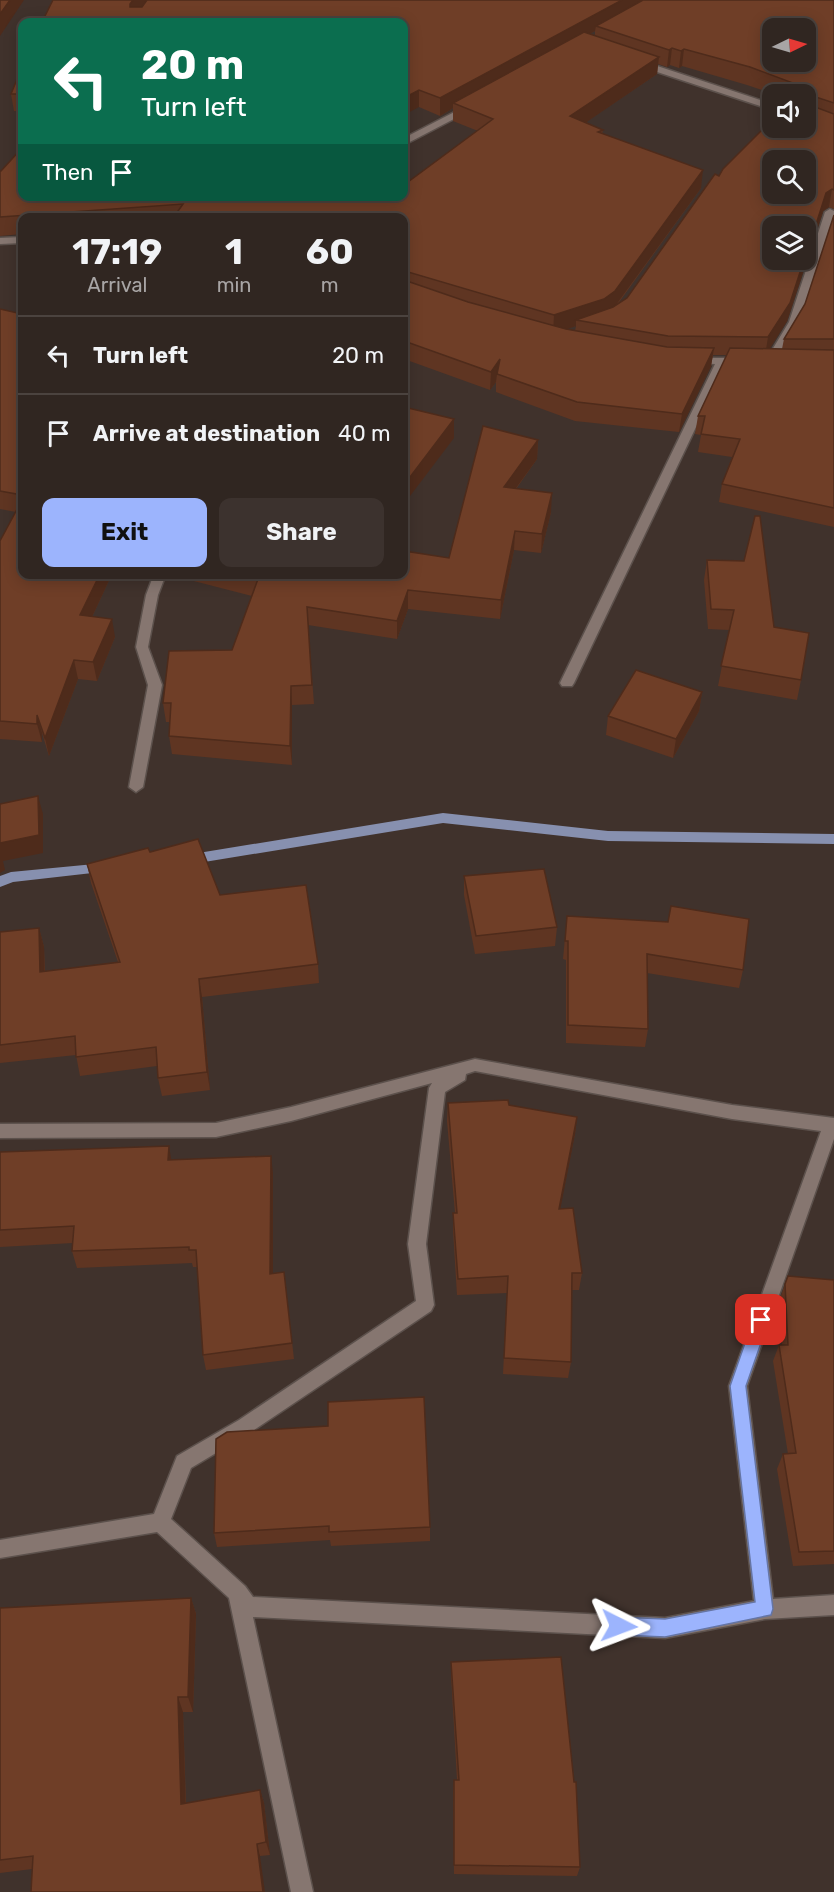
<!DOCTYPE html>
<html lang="en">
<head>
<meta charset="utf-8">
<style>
  :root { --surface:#302621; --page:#3c322e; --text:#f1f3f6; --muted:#a8a5a5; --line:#4b433f; --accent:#9cb4fd }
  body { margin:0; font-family:Rubik,sans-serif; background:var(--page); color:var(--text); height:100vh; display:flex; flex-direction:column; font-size:22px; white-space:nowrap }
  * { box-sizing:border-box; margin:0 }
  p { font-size:20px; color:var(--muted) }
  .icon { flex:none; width:33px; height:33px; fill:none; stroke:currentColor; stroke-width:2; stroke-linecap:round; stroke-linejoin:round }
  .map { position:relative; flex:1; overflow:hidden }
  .details { position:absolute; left:18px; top:213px; width:390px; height:366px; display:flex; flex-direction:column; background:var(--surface); border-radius:12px; box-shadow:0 3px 15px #0003,0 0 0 2px var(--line) }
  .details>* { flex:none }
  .banner { position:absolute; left:18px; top:18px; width:390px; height:183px; border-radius:12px; box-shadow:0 3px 15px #0003,0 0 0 2px var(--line); background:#0b6e4f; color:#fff; overflow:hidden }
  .needle { width:39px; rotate:85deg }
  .controls { position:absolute; left:762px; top:18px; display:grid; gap:12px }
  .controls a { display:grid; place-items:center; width:54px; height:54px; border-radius:12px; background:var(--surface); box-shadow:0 3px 15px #0003,0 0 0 2px var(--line); font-size:30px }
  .pin { position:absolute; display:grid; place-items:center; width:51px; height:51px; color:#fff; margin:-26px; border-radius:12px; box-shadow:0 3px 9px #0006 }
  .me { position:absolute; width:66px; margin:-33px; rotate:93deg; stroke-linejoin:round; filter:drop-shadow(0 0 4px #0008) }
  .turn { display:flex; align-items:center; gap:21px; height:126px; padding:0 24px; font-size:27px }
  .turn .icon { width:78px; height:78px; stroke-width:2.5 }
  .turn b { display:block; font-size:42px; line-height:51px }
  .then { display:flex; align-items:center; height:57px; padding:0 24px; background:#0003; gap:12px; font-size:22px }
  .eta { display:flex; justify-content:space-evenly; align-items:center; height:102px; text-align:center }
  .eta b { font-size:36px; font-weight:700; line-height:42px }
  .action { display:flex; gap:12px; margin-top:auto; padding:12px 24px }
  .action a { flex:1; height:69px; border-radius:12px; background:var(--accent); color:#111; font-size:24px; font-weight:700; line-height:69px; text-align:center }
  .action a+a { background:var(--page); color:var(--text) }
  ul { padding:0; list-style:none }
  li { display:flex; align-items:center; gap:18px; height:78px; padding:0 24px; border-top:2px solid var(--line) }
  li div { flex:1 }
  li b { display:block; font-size:22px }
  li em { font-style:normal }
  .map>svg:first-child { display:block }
</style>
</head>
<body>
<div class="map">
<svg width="834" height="1892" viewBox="0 0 834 1892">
  <rect width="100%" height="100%" fill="#40322c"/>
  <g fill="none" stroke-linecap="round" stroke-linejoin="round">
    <g fill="#8790af" fill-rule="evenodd">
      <polygon points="443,813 608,831 834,834 834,844 608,841 443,823 186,865 180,860 186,855"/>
      <polygon points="105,863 110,865 112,868 110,871 13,882 0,887 0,876 11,872"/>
    </g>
    <g stroke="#5c514c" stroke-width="3">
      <g id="street">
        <polygon points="639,60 772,104 772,110 636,65 635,63"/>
        <polygon points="470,104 473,105 473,109 404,145 404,138"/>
        <polygon points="830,209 834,211 834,215 799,322 775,362 767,362 766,360 789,322 825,212"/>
        <polygon points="22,237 22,243 0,244 0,238"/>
        <polygon points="692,358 743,358 749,361 743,364 726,364 574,683 572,686 562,686 560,683 715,364 688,363 686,361"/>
        <polygon points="154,574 166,574 158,595 148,647 162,685 143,787 136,792 129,787 148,685 136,647 146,595"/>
        <path d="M475,1059L732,1105L834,1118V1139L747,1386L773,1599L834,1595V1615L765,1619L665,1638L253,1617L313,1892H291L229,1598L157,1532L0,1558V1540L154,1514L177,1456L239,1420L416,1301L408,1244L429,1088L432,1083L291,1121L216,1137L0,1138V1124L216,1123L291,1107ZM475,1071L732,1119L821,1131L729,1386L754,1601L665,1618L253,1597L245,1586L171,1519L191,1468L251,1432L431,1311L434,1305L426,1244L445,1092L465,1080L466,1074Z"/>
      </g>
    </g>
    <use href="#street" fill="#867670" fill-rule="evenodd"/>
  </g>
  <g fill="#5f3522" fill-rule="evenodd">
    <path d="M834,0V209L829,207L823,211L787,321L769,349H782L784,339L805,304L834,215V527L719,502L722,484L732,457L698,452L701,435L695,434L698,416L727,355H713L711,366L679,432L575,421L496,392V382L490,390L404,359V218H22V234L0,236V171L22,196H404L478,131L453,121V108L440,116L419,107L404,22ZM595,31V36L589,34ZM658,64L667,67L670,65L679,68L682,66L747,85L774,94H806L719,176L627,298L617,305L701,188L602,134L603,130L586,122L657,74ZM576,326L575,331L566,329Z"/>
    <polygon points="22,67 22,112 14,111 11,94"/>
    <polygon points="0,310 22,314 22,574 112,574 92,617 115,637 97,681 78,679 49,756 42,733 42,742 0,739 0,541 16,512 0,509"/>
    <polygon points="538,440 537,459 516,489 551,512 541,553 514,550 500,619 408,609 397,639 308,625 314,704 292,705 292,765 172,754 169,736 170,722 166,722 163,703 232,650 252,596 182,578 182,574 404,574 449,558"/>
    <polygon points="707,560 774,627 801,680 797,700 718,686 729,630 708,629 704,580"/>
    <polygon points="702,692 699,711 673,758 606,735 608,716"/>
    <polygon points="150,852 220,895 318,964 319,983 202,997 210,1090 162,1096 158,1078 157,1066 80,1076 76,1055 0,1063 0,932 39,928 44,947 45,971 118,962 91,883 87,864"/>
    <polygon points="464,876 557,927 555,946 475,954 464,895"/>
    <polygon points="567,916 743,970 739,988 647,973 648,1029 645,1047 566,1043 566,960 563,959"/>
    <polygon points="448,1103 509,1105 577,1117 575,1134 560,1209 582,1273 579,1290 571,1290 571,1362 568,1378 503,1374 507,1293 457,1295 453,1230 453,1213 455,1213 447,1121"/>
    <polygon points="0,1152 171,1160 273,1173 273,1273 284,1272 294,1359 206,1370 203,1355 197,1267 193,1267 192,1263 77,1268 72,1251 73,1243 0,1247"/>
    <polygon points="788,1276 834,1280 834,1564 793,1566 777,1469 783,1454 788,1454 773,1361 779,1345 782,1345 779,1301"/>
    <polygon points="216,1439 430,1527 430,1541 331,1546 330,1540 217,1547 214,1533"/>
    <polygon points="191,1598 196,1614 193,1712 183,1712 186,1803 260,1790 264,1803 270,1855 260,1856 32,1869 0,1873 0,1608"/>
    <polygon points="451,1662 580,1867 577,1876 454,1874 453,1791 454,1780 457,1780 451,1675"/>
  </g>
  <g fill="#4e2b1b">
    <polygon points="10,0 24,0 0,36 0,14"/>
    <polygon points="133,0 148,0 132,21 130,4"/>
    <polygon points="622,0 651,0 596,26 595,31 459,105 453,103 453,108 440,116 440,98"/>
    <polygon points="672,48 670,65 667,67 669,50"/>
    <polygon points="684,49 682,66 679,68 681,51"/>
    <polygon points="659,57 657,74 569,134 570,116"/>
    <polygon points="419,90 419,107 404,115 404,98"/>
    <polygon points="703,170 701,188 613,309 576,320 576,326 553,334 554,315"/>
    <polygon points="832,189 829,207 823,211 787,321 765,356 768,337 804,260 806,260 806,256 826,193"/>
    <polygon points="224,196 264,196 222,218 220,202 220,198"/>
    <polygon points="714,348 711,366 679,432 682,414"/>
    <polygon points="500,359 497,374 496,382 490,390 491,372"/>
    <polygon points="454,419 454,438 404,504 404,485"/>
    <polygon points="538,440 537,459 503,506 504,487"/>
    <polygon points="552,493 551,512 541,553 542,534"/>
    <polygon points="515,531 514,550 500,619 501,600"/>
    <polygon points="100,574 112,574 84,634 80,615"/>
    <polygon points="408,590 408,609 397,639 397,621"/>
    <polygon points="112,619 115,637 97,681 93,662"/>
    <polygon points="74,660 78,679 49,756 45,738"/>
    <polygon points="291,686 292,705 292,765 290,746"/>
    <polygon points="702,692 699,711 673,758 676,739"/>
    <polygon points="37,715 42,733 42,742 37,724"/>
    <polygon points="38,796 43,814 43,853 3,861 5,870 0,873 0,843"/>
    <polygon points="39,928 44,947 45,990 40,972"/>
    <polygon points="199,979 202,997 210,1090 207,1072"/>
    <polygon points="577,1117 575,1134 557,1226 559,1209"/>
    <polygon points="169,1146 172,1164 168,1160"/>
    <polygon points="271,1156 273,1173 273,1290 270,1274"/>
    <polygon points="191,1598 196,1614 193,1712 188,1697"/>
    <polygon points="178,1697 183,1712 186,1817 181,1804"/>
    <polygon points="260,1790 264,1803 270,1855 266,1842"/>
    <polygon points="257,1844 260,1856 265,1892 263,1892"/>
  </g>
  <g fill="#6f3e27" stroke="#4e2b1b" stroke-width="1.5" fill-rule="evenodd">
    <polygon points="0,0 10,0 0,14"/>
    <polygon points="53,0 133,0 130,4 130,7 142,7 147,0 622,0 440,98 419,90 404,98 404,22 42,22"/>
    <path d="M643,0H834V103L810,95L807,97V104L834,114V190L832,189L826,193L806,256V226H772V260H804L790,303L768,337L668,336L576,320L613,307L627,298L715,174L719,176L723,169L772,120V128H806V94H794L801,86L750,67L684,49L681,51L672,48L669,50L596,26ZM772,28H806V62H772ZM772,160H806V194H772Z"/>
    <polygon points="584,32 659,57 570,116 603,130 598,132 703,170 615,291 604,299 554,315 405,271 404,272 404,218 173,218 183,204 0,217 0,171 1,171 22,148 22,196 100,196 108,202 123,202 125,200 120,196 224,196 220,198 220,202 237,202 250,196 404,196 404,185 493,119 453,103"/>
    <polygon points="22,67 22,94 11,94"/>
    <polygon points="834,215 834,339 784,339 805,304"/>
    <polygon points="404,280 468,302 566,329 667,347 714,348 682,414 577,402 497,374 500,359 491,372 404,341"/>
    <polygon points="0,309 22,314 22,495 0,491"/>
    <polygon points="730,348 834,350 834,508 722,484 740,439 701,434 705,416 698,416"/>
    <polygon points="404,407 454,419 404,485"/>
    <polygon points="483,426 538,440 504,487 552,493 542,534 515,531 501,600 408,590 397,621 307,607 312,685 291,686 290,746 169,736 171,703 163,703 169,651 232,650 258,579 239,574 404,574 404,551 449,558"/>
    <polygon points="22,500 22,574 100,574 80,615 112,619 93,662 74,660 45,738 37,715 37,724 0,721 0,541"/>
    <polygon points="755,516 760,516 774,627 809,633 801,680 721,666 734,610 711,609 707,560 744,561"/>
    <polygon points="636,670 702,692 676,739 608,716"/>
    <polygon points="38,796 39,835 0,843 0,804"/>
    <polygon points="198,839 220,895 306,885 318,964 199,979 207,1072 158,1078 156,1047 76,1057 75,1036 0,1045 0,932 39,928 40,972 120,962 87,864 148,848 150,852"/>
    <polygon points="544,869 557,927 476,936 464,876"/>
    <polygon points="671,906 749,919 743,970 647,954 648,1029 568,1025 568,941 565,941 567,916 668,922"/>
    <polygon points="508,1100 509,1105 577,1117 559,1209 573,1208 582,1273 572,1273 571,1362 504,1358 508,1276 458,1279 453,1213 457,1213 448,1103"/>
    <polygon points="169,1146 168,1160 271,1156 270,1274 284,1272 292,1343 203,1355 196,1250 189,1250 189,1247 72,1251 74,1226 0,1230 0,1152"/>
    <polygon points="788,1276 834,1280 834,1551 799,1552 783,1454 796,1453 779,1345 788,1345 785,1284"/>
    <polygon points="424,1397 430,1527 329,1532 329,1526 214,1533 216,1439 227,1432 328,1426 328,1402"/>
    <polygon points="191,1598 188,1697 178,1697 181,1804 260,1790 266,1842 257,1844 263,1892 31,1892 33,1856 0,1860 0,1608"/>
    <polygon points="561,1657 574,1782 576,1782 580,1867 454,1865 454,1780 459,1780 451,1662"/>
  </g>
  <polygon fill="#9cb4fd" stroke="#6575a4" stroke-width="1.5" points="761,1313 767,1315 769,1320 746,1386 773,1609 771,1615 665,1637 619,1635 612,1632 610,1626 612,1619 619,1617 665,1619 755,1602 730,1386 753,1320 755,1315"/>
</svg>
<div class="controls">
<a><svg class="needle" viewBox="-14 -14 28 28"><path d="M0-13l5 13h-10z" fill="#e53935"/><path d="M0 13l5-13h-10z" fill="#a8a5a5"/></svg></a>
<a><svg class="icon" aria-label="sound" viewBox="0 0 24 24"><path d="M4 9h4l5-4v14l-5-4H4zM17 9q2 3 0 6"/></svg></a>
<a><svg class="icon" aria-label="search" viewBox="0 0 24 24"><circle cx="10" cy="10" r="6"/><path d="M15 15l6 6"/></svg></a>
<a><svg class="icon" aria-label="layers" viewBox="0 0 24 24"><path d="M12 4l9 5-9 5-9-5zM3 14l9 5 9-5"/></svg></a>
</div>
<div class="pin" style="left:761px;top:1320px;background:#d93025"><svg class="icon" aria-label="arrive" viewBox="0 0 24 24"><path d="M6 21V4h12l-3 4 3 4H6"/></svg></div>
<svg class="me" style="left:619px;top:1626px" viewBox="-20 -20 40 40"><path d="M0-17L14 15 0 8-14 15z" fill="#9cb4fd" stroke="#fff" stroke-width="4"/></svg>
<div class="banner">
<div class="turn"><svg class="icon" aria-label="left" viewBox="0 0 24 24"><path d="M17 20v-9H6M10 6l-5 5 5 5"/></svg><div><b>20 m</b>Turn left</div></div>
<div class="then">Then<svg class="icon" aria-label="arrive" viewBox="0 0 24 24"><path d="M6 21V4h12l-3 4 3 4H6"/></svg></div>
</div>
<section class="details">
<div class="eta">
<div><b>17:19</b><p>Arrival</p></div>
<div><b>1</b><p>min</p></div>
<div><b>60</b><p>m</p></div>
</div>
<ul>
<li><svg class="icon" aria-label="left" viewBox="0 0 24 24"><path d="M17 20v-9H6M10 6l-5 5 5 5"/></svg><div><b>Turn left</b></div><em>20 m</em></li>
<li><svg class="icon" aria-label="arrive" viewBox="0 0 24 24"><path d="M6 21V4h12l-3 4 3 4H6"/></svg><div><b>Arrive at destination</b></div><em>40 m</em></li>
</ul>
<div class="action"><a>Exit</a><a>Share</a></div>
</section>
</div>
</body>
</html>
